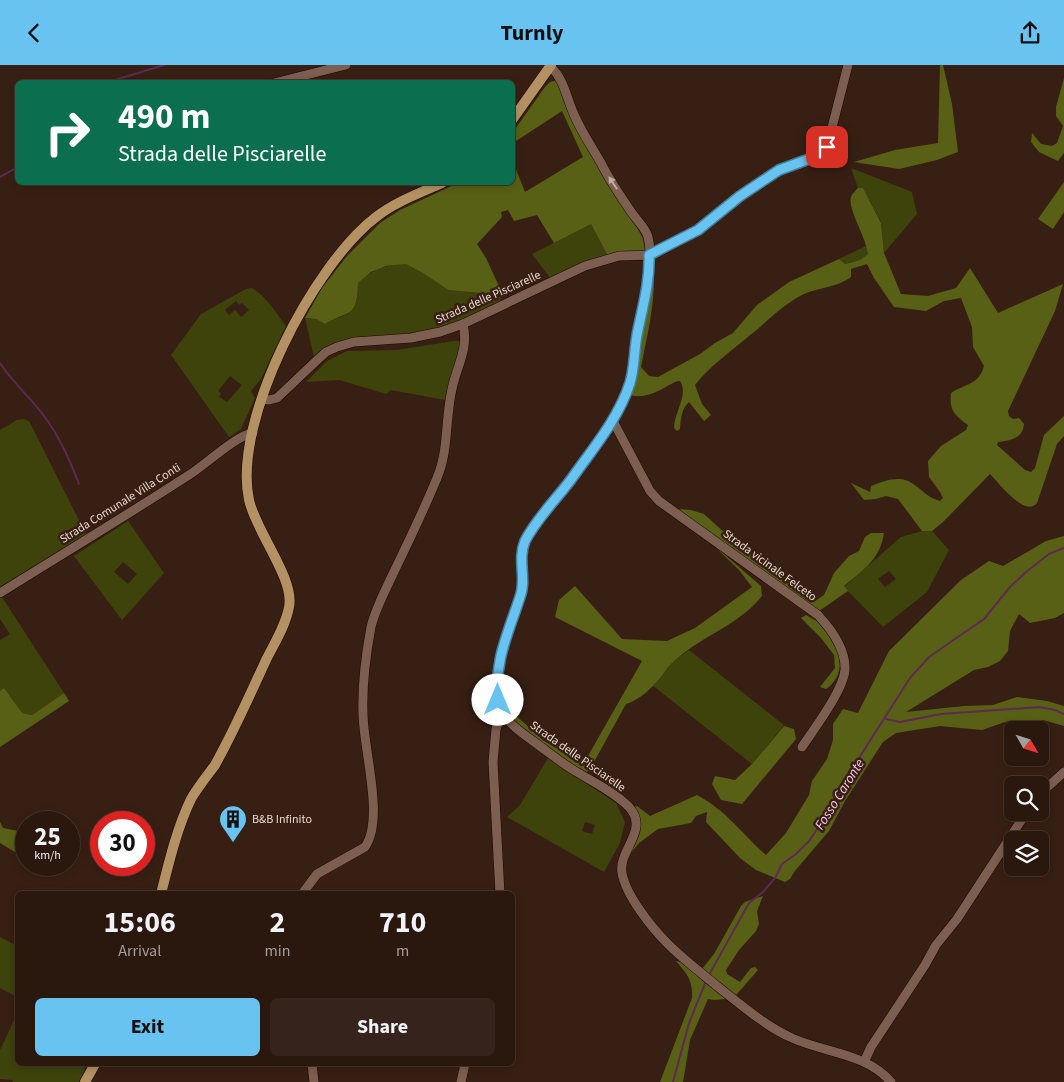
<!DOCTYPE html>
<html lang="en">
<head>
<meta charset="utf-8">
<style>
  :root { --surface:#2a170e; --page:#36241c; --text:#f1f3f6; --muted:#a59f9e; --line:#46362e; --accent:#69c3f1 }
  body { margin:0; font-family:"Source Sans 3",sans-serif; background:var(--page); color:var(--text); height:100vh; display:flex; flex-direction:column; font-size:19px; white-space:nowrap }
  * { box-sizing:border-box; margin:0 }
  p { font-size:16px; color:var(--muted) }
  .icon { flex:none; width:28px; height:28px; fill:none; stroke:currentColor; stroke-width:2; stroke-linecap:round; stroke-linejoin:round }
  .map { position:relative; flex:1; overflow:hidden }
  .sheet { position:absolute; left:15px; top:826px; width:500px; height:175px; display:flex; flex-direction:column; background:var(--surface); border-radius:8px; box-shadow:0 2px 8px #0003,0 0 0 1px var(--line) }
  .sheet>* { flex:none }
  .top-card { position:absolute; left:15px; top:15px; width:500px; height:105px; border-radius:8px; box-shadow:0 2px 8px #0003,0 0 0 1px var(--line); background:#0b6e4f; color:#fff; overflow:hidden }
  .needle { width:32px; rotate:129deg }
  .buttons { position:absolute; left:1004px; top:656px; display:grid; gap:10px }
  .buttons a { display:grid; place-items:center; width:45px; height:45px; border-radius:8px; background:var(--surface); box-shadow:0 2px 8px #0003,0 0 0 1px var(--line); font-size:25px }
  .speed { position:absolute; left:15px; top:746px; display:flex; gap:10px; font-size:25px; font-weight:700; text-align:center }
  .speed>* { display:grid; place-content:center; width:65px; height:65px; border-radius:50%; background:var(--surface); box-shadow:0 2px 8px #0003,0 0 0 1px var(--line); line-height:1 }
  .speed small { font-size:12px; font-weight:400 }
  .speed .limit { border:8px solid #d22; background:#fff; color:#111 }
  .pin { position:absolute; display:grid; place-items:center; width:42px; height:42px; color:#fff; margin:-21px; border-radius:10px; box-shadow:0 2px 8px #0006 }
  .me { position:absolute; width:55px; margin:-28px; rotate:0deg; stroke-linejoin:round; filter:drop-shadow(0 0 4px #0008) }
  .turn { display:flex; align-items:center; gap:18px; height:105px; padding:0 20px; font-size:22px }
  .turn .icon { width:65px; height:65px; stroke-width:2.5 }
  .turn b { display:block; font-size:35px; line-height:42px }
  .eta { display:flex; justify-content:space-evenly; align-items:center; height:85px; text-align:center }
  .eta b { font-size:30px; font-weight:700; line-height:35px }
  .primary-button { display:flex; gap:10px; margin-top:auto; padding:10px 20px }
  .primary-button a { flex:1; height:58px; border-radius:8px; background:var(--accent); color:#111; font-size:20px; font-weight:700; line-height:58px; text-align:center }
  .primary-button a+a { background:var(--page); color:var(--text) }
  header { display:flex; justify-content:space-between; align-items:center; height:65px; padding:0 20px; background:var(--accent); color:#111; font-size:22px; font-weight:700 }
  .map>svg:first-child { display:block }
</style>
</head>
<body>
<header><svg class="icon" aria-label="back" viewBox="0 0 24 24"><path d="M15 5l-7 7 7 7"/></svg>Turnly<svg class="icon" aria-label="share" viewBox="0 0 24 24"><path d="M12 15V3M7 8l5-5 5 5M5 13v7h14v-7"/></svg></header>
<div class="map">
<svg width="1064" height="1017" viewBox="0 0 1064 1017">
  <rect width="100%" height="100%" fill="#381f13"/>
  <g fill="#3d430a" fill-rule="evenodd">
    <polygon points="851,103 912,127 917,149 884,188 881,157 863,123 858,123"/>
    <polygon points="591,159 608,191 551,214 532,189"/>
    <polygon points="868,180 868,189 860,195 844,199 839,194"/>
    <path d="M406,199L426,210L448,225L503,230L498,239L443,264L402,270L358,272L331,280L314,292L305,253L316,254L325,259C350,245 357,254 358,218C376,202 383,201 406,199Z"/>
    <path d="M252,223C267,232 276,248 286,261L261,314L251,326L255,333L241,364L229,372L171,290L201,249L246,224ZM236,236L239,240L242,238L249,245L241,252L235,245L229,250L225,245ZM230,311L242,320L227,337L219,332L221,328L218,326Z"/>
    <polygon points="454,276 459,276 461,281 445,335 391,325 386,329 339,315 306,317 327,296 347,286 397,285"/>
    <polygon points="24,354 29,356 86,469 0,522 0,365 17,355"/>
    <path d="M128,456L164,508L122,555L74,491ZM123,497L137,509L128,519L114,507Z"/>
    <path d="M922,466H932L949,485L927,527L883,562L844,522L901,472ZM889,506L896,514L885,522L878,514Z"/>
    <polygon points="2,532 64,628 32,650 21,648 4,624 0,626 0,575 10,569 0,554 0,533"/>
    <polygon points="689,585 784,660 752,699 652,620 660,613 671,598"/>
    <path d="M548,693L616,738L625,757L620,778L604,807L507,752L520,740ZM585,757L595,760L592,769L582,766Z"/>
    <polygon points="0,872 17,881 17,932 0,923"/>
    <polygon points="17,949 18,999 50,999 57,1002 59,999 88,999 84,1003 85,1004 79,1017 13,1017 12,1015 0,1014 0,985"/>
  </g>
  <g fill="#586015">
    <polygon points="940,0 943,0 952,39 958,87 937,95 899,104 854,97 895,85 938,78"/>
    <polygon points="1064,13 1064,88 1058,96 1039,87 1031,77 1032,68 1041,79 1052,81 1057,78 1063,61 1056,51 1056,42"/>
    <path d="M557,15L570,51L607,118L637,162L643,174L645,186L608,191L591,159L554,178L537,150L514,156L508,145L501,147L502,152L477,179L486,193L503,230L448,225L426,210L406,199L386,201L371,207L358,218C357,254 350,244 325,259L316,254L305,253L322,223L347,191L380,158L400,145L458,118H512L513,97L525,127L583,92L562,46L513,78V67L545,22L550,17Z"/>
    <polygon points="1064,117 1064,147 1053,164 1038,154"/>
    <path d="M858,123H863L881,158L884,188L901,229L928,231L956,223L970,203L998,248L1063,219L1055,246L1008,346L1009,351L1013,354L1019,353L1024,359C1023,374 1010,375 998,377L997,380L1025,405L1031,407L1035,403L1044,370L1064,351V371L1057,379L1037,438C1025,453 999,418 990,409L943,457L932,466H922L898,434L886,431L876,434L864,435L851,418L870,427L871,421C887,415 901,409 916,421C926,428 927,432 940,436L943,433L940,427L929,412L928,396L941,381L966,365L968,360C954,350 949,345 951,328C966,318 978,321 984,301L973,282L972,262L961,233L944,236L926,246L894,242L874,213L867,199L851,204V212C837,223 819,222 804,229C783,239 767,257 749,271C730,287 710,301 695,320L702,339L711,350L704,356L689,337C681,344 681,354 680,364L677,366L674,363C674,348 689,329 680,316C675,316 674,318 669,320C656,328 641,335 627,329L653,196C657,232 648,267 641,302L649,311L658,312L700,289L715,278L733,268L757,240L789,217L839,194L845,199L860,195L868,189C867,174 847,143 851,132C852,129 856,125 858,123Z"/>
    <path d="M677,444L691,445L704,449L738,480L753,484L770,496L815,536L824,530L834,508L849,491L859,486L865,472L871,468H884C880,495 863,505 844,521L848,526L819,546Z"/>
    <path d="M1064,471V548L1055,553L1030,558L1019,549L1010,566L1008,586L1000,596L988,602L974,605L906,647L964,641L993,640L1017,632L1047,636L1064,641V661L1043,655L1008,656L982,665L940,661L896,668L883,677L845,736L829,766L794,807L790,814L785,817L756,805L740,793L706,757L707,747L696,751L691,758L658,764L639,778L628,792C640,767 642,769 634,742L637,741L650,751L697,730C727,746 741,768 766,790L786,768L809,730L812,716L827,694L833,675V659L843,644L858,648L889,586L961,515L989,496L1003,501L1046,476Z"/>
    <path d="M710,477L761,521L762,531C737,562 700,571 672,598C667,602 664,609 660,613C651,624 639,635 626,639L594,697L587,707C568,699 508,659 503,639C502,635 503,628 502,624L511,646L544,676L584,698L642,596L555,552L559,535L575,521L622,574L667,576L695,563L752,522L739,505Z"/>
    <path d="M806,550C810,553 816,555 820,558C838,575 851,607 826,624L820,622L835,603L834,590L821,573L801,553Z"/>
    <polygon points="4,623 22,648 32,650 64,628 69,636 0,682 0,626"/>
    <polygon points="784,661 794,664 796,674 742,739 721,735 712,719 715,711 735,715 752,699"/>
    <polygon points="0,757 3,763 18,766 26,770 26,786 15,787 0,778"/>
    <polygon points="763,831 757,846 759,859 756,866 739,885 726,905 727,909 740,917 751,903 755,902 758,905 736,930 702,904 714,889 741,841 745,837"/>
    <path d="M676,896L680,897L726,934L714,935L708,934L690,975L683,1017H660L692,933C693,915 687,909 676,896Z"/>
  </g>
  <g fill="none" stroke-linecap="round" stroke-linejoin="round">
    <g stroke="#5e2953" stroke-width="2">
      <polyline points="105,18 164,0"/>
      <polyline points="0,112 18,102"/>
      <path d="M0,298C13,318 30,332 44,351C60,372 70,396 79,419"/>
      <polyline points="886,654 900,657 941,649 1039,642 1055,645 1064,649"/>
      <polyline points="709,910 749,838 763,827 775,813 782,799 796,789 809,776 828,748 859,693 910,613 929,592 984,554 1010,522 1026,507 1049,489 1064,483"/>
      <polyline points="673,1017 689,958 706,916"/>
    </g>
    <g stroke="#1f0801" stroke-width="10">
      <g id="minor">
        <path d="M550,1C564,14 566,31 573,47C580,65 592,82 601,98C610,116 621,132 632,148C637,155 644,162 647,169C657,197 640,249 635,278C633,291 633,305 630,317C622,346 601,372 585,396C567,421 535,451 524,480C517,499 526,517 519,537C507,568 490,604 499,638C503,655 519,666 533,676C547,686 560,697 575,706C593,717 614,727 629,742C650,765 618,785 622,808C626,831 652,863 668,879C683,894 700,907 717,921C740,939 765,961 792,973C825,988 866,988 891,1017"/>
        <polyline points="274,18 346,0"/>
        <polyline points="262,334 269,335 277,333 314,298 326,287 337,282 354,277 411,273 440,267 463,259 585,201 619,191 653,190 698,165 740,131 779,105 823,89 827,82 848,0"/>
        <path d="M613,356L650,426L659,436L818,550C832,565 846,584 845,605C843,626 814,664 802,682"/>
        <path d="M0,528C64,488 129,449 192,408C207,398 237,370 253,368"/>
        <polyline points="1040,729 1064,707"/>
        <path d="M302,829L317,809L365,782C385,754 363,683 363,648C362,620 366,589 371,562C375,545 384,528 391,513C407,480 423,447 437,413C449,385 445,354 452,324C457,300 469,284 463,259"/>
        <polyline points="500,829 493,697 496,664 502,646"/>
        <polyline points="864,997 871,982 925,900 936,880 957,854 1026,748"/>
        <polyline points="312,999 314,1017"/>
        <polyline points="461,1017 465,999"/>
      </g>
    </g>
    <g stroke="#1f0801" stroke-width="11">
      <g id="major">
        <polyline points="512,55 551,0"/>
        <path d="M161,829C169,797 177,763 191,734C198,722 207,711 215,700C234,666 250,630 266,595C274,579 286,560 289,542C295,514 256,467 249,435C232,356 313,200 376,152C395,137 420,128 442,118"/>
        <polyline points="85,1017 95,999"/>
      </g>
    </g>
    <use href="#minor" stroke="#7d5f51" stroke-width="9"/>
    <use href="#major" stroke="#b49163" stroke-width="10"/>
  </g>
  <defs><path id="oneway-solid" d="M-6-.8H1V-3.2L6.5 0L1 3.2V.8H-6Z" transform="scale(1.25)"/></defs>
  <use fill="#c3ada3" href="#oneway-solid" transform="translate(613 118) rotate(-123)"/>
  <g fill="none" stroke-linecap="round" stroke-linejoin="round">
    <g stroke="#447f9d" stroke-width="12">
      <path id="route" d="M498,635C494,596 508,569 520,532C527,514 517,495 525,476C538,451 559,432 575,409C595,381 619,352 630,318C635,302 634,282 638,265C643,241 650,216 649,190L698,165L740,131L779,105L820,90L823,89L827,82"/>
    </g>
    <use href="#route" stroke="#69c3f1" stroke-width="9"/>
  </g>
  <defs>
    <g id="building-pin" transform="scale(1.4375)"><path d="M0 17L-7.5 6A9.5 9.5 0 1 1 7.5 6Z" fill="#69c3f1" stroke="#381f13"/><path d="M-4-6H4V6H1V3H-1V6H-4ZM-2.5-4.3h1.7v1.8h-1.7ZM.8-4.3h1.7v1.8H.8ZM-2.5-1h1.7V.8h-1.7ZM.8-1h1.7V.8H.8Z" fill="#111"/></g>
  </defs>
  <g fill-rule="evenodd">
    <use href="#building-pin" x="233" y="754"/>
  </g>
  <g text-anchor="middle" stroke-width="5" stroke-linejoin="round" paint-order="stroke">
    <g font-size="12" fill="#e9d7cf" stroke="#381f13">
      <text transform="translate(488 232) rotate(-24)" y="4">Strada delle Pisciarelle</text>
      <text transform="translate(120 438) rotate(-32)" y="4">Strada Comunale Villa Conti</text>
      <text transform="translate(770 500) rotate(36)" y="4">Strada vicinale Felceto</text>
      <text transform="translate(578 691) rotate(35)" y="4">Strada delle Pisciarelle</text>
    </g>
    <g font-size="12" fill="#e9d7cf" stroke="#381f13" text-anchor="start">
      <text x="252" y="758">B&amp;B Infinito</text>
    </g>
    <g font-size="14" font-style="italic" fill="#f7c4e9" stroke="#381f13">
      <text transform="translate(839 729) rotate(-58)" y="5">Fosso Caronte</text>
    </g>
  </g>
</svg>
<div class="buttons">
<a><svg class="needle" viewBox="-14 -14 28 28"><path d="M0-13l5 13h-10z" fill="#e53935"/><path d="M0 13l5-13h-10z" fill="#a59f9e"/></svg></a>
<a><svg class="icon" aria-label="search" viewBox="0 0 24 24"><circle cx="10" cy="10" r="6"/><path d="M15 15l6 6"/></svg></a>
<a><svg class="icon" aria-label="layers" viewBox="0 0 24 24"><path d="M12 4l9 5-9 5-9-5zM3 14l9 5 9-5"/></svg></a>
</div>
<div class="speed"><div>25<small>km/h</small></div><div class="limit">30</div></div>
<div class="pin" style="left:827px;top:82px;background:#d93025"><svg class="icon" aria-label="arrive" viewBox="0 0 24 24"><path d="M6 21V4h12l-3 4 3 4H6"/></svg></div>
<svg class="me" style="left:498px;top:635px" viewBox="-20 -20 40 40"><circle r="19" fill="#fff"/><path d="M0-13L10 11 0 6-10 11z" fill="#69c3f1"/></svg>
<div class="top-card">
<div class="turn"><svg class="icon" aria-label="right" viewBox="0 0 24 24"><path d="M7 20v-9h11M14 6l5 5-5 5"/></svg><div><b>490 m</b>Strada delle Pisciarelle</div></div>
</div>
<section class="sheet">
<div class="eta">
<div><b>15:06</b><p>Arrival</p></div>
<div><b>2</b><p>min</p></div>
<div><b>710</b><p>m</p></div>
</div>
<div class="primary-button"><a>Exit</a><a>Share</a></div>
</section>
</div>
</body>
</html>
